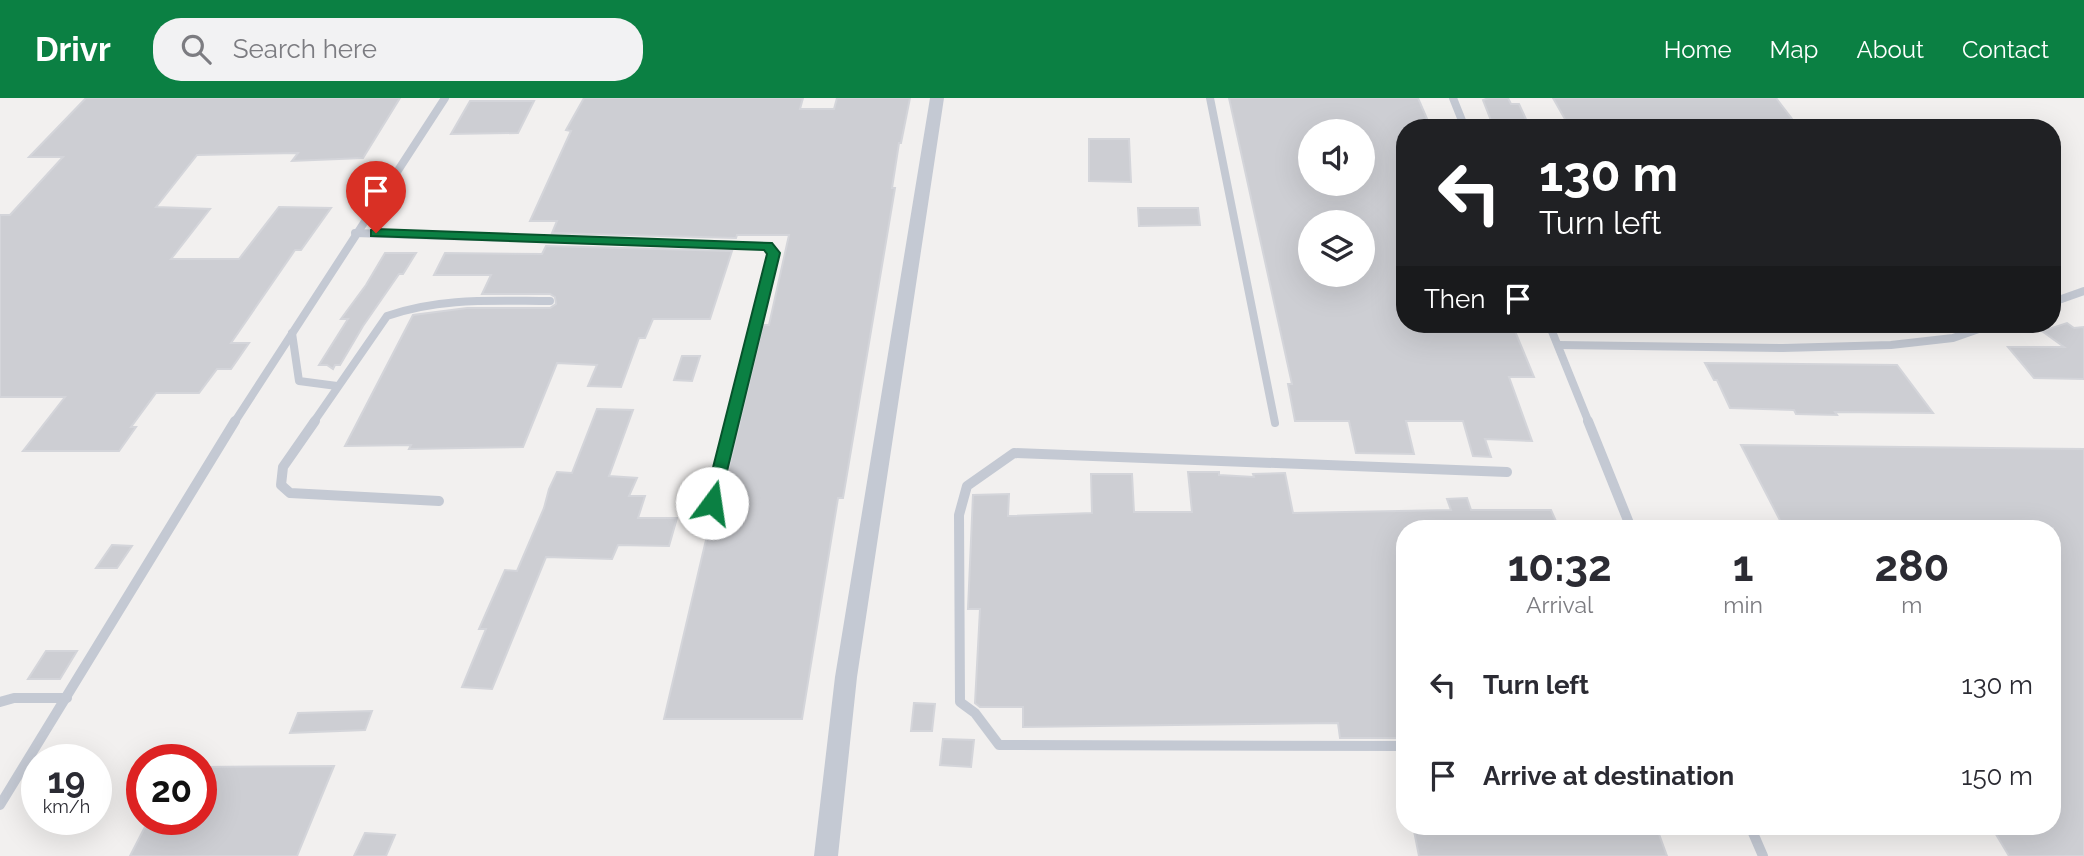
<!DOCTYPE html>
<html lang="en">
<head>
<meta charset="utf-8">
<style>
  :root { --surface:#fff; --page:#f2f2f3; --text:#2b2b33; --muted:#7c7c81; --accent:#0b8043 }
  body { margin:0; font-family:Raleway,sans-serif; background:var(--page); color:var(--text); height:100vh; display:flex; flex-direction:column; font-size:26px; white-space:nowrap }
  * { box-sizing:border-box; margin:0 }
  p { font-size:23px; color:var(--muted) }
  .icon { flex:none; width:38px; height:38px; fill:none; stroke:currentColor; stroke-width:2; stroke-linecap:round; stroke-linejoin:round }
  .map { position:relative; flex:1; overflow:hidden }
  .sheet { position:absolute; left:1396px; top:422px; width:665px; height:315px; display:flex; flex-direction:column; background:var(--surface); border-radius:28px; box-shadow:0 7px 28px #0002 }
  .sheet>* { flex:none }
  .banner { position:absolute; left:1396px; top:21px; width:665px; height:214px; border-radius:28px; box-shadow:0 7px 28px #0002; background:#202124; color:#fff; overflow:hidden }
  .controls { position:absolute; left:1298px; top:21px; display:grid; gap:14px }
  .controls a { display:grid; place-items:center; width:77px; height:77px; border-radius:50%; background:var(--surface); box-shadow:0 7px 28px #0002; font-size:35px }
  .speed { position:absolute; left:21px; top:646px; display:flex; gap:14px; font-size:35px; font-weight:700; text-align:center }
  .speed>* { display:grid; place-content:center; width:91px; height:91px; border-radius:50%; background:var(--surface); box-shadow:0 7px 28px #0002; line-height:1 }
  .speed small { font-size:18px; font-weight:400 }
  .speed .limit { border:10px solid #d22; background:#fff; color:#111 }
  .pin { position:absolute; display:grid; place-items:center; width:60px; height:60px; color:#fff; margin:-72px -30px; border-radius:50% 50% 50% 0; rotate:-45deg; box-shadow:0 0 7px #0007 }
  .pin .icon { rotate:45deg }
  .me { position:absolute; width:77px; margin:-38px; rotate:14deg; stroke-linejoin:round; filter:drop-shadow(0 0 5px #0008) }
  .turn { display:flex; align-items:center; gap:24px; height:147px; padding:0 28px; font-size:32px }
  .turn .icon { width:91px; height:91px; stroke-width:2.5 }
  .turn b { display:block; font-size:49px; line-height:60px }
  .then { display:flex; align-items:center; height:66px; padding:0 28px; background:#0003; gap:14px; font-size:26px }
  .eta { display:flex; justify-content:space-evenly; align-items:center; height:119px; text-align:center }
  .eta b { font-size:42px; font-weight:700; line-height:49px }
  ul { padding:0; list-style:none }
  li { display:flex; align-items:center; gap:21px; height:91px; padding:0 28px }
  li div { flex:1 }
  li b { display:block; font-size:26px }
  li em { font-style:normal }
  header { display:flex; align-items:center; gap:42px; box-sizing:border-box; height:98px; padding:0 35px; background:var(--accent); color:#fff }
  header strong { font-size:33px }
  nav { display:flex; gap:38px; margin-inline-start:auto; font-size:24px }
  .search { width:490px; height:63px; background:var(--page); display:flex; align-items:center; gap:18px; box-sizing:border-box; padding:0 24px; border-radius:28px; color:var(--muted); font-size:26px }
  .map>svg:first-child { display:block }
</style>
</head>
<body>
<header>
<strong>Drivr</strong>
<div class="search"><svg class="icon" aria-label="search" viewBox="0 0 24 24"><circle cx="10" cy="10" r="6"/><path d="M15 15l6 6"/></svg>Search here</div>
<nav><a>Home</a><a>Map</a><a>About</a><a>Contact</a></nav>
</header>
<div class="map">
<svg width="2084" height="758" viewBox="0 0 2084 758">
  <rect width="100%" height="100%" fill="#f2f0ef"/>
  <g fill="#cdced3" stroke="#d4d5da" stroke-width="2" fill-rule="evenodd">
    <polygon points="86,0 400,0 363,60 292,63 298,55 197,57 156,109 210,111 171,161 239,161 279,109 331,110 301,152 295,152 231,245 249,245 231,271 217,271 199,295 156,295 131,329 136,329 119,353 23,353 65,299 0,299 0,117 10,117 63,59 29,59"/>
    <polygon points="584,0 803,0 800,11 834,11 837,0 910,0 901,45 899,45 892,90 895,90 843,400 838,400 802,621 664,621 705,446 714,413 720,408 763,227 769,227 789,137 737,137 736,140 552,135 557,123 530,123 571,33 566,32"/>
    <path d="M1229,0H1418L1431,30H1405V226H1512L1534,279H1509L1532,343L1485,341L1491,359L1473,358L1463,323H1406L1414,356L1356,355L1349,323H1295L1288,286H1292ZM1311,33H1363V86H1311ZM1311,124H1363V177H1311Z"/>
    <polygon points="1489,0 1508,0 1511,6 1519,6 1530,30 1494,30 1483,2"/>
    <polygon points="1553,0 1776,0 1799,30 1570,30"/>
    <polygon points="470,3 534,3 518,35 451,36"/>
    <polygon points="1089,41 1129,41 1131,84 1089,83"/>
    <polygon points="1138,110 1198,110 1200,127 1139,128"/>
    <polygon points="546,148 732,153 710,221 653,221 645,240 639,240 621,289 588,288 597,267 557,265 523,349 409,351 411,347 345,348 413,217 467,210 550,210 556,206 555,199 550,196 482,196 491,177 434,177 445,155 542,156"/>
    <polygon points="385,155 416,155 403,176 399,176 363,228 340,267 335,267 333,271 327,267 319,267 348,221 341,221 366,187"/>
    <polygon points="2067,225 2074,230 2084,229 2084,281 2034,280 2008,249 2064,249 2042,233"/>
    <polygon points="682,258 700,258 692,283 674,282"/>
    <polygon points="1705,265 1897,267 1933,315 1835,314 1837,317 1796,316 1794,312 1730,310 1717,282 1714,282"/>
    <polygon points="597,311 633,312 609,378 637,380 629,398 645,398 638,420 677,420 669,448 618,447 612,461 546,459 492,591 462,589 486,531 479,531 505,472 517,473 544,410 549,391 557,374 572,375"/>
    <polygon points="1741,347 2084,351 2084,758 2009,758 1991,728 2053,728 2053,430 1784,430"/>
    <polygon points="1188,374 1219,374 1219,377 1254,379 1253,376 1285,375 1293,415 1451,412 1447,401 1467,400 1471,412 1551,412 1559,430 1405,430 1405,640 1340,640 1338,625 1023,629 1023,609 980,609 975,605 980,511 968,511 973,397 1009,396 1008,418 1092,415 1091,376 1132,376 1134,414 1192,414"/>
    <polygon points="112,447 132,448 117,470 96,470"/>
    <polygon points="46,553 77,553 60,581 28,581"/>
    <polygon points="914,605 935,606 932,633 911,633"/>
    <polygon points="372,613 365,632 290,635 298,615"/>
    <polygon points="943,641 974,642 971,669 940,667"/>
    <polygon points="334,668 297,758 130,758 149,721 201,721 201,669"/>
    <polygon points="1413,728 1656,728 1667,758 1419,758"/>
    <polygon points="365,735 395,737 386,758 354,758"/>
  </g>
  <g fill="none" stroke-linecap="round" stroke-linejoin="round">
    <g stroke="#c4c9d3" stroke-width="8">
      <polyline points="1210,0 1275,325"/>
      <polyline points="1453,0 1465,30"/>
      <polyline points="355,135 767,148 774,155 732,325"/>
      <polyline points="2053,204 2084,193"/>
      <polyline points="1549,226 1589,325"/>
      <polyline points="292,235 299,283 337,288"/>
      <polyline points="1559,247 1783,250 1891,247 1953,240 1993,226"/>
      <polyline points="234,325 445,0"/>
      <path d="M313,325L387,218C440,199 495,203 550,203"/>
    </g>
    <g stroke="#c4c9d3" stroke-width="10">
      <polyline points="315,323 283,369 281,387 290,395 439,403"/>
      <polyline points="1588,323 1631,430"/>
      <polyline points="712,406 732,323"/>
      <polyline points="0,604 14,600 67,600"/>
      <polyline points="1405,648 999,647 975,615 960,604 959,417 967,388 1014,355 1507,374"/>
      <polyline points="0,707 235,323"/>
      <polyline points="1750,728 1763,758"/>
    </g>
    <polygon fill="#c4c9d3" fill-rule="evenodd" points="930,0 944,0 857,579 838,758 814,758 835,579"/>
  </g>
  <polygon fill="#0b8043" stroke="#07532c" stroke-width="2" points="376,131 772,145 780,155 718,410 707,410 704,405 767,156 764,152 371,138 371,132"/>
</svg>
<div class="controls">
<a><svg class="icon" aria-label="sound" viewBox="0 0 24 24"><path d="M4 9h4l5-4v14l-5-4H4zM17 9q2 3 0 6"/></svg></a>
<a><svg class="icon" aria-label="layers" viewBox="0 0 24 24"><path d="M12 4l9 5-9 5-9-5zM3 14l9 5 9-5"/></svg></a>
</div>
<div class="speed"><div>19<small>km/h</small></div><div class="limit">20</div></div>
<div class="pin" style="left:376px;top:135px;background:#d93025"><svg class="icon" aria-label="arrive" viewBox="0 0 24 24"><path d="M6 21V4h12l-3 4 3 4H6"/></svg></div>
<svg class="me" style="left:712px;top:405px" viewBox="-20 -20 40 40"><circle r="19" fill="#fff"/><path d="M0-13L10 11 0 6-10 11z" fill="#0b8043"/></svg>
<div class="banner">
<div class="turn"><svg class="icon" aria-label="left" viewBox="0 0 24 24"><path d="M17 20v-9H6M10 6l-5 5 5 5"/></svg><div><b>130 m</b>Turn left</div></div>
<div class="then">Then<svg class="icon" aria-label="arrive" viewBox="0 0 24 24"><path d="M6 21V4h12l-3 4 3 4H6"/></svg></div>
</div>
<section class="sheet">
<div class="eta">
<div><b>10:32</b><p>Arrival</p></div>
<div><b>1</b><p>min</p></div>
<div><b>280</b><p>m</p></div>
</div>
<ul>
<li><svg class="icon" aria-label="left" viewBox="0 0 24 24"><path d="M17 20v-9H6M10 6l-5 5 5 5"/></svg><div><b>Turn left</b></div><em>130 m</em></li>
<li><svg class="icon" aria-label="arrive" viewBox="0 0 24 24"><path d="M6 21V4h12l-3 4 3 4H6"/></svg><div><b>Arrive at destination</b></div><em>150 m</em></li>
</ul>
</section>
</div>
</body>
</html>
